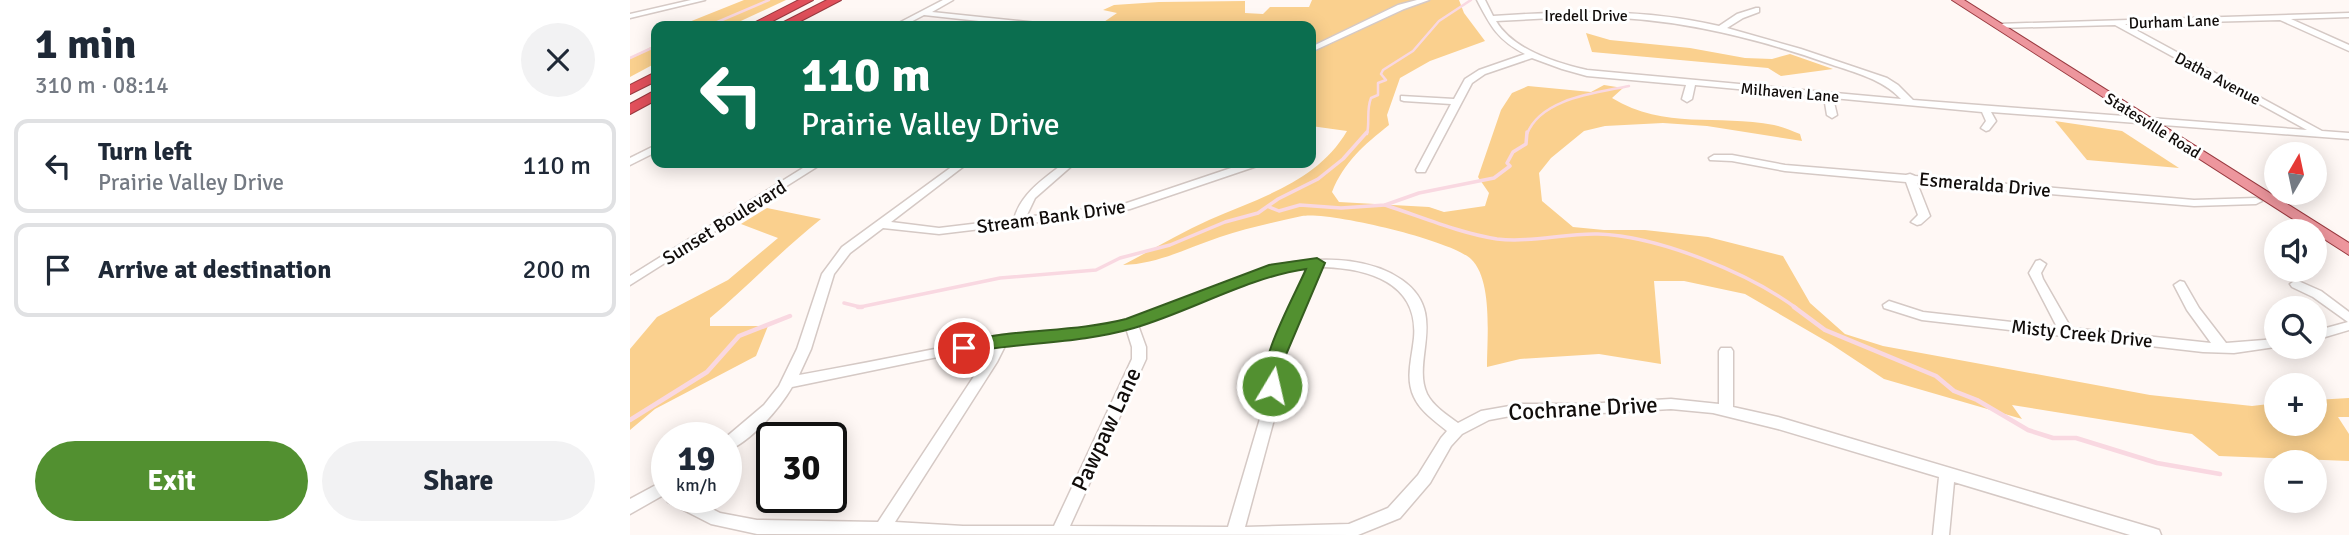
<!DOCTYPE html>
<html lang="en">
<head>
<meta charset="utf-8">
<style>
  :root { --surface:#fff; --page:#f2f2f3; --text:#1f2937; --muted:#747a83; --line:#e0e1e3; --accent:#529030 }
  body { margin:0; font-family:Signika,sans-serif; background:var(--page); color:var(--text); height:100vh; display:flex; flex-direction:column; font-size:26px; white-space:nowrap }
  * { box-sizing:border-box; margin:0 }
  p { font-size:23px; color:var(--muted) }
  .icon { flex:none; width:38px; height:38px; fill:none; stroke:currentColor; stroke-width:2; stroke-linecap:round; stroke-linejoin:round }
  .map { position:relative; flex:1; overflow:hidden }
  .sheet { display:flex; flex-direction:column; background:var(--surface); width:630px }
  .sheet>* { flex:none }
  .banner { position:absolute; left:21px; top:21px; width:665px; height:147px; border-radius:14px; box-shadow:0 4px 18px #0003; background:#0b6e4f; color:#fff; overflow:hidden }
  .needle { width:46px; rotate:9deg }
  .buttons { position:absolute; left:1634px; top:142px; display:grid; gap:14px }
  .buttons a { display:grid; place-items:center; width:63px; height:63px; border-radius:50%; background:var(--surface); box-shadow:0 4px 18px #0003; font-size:35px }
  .speed { position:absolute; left:21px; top:422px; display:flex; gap:14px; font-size:35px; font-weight:700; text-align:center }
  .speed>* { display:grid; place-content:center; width:91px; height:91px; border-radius:50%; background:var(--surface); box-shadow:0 4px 18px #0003; line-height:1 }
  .speed small { font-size:18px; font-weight:400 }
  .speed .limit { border:4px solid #111; border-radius:10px; background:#fff; color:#111 }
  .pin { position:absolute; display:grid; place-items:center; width:60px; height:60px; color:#fff; margin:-30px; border:4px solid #fff; border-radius:50%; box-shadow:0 2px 7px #0007 }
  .me { position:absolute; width:77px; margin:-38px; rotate:9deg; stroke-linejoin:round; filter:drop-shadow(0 0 5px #0008) }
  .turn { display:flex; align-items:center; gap:24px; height:147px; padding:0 35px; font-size:32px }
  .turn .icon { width:91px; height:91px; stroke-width:2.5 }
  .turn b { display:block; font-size:49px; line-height:60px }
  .round { display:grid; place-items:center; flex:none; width:74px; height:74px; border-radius:37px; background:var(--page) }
  .head { display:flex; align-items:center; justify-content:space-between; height:119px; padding:0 35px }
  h1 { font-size:42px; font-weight:700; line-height:52px }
  .primary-button { display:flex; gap:14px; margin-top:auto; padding:14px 35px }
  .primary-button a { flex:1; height:80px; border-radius:42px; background:var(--accent); color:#fff; font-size:28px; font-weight:700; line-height:80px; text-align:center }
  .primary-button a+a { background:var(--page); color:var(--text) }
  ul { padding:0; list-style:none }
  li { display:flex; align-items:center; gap:21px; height:94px; margin:0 14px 10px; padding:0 21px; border:4px solid var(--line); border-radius:14px }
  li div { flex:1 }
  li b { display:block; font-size:26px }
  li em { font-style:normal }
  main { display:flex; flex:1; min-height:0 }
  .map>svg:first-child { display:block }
</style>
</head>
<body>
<main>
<section class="sheet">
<div class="head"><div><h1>1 min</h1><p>310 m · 08:14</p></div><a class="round"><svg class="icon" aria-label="close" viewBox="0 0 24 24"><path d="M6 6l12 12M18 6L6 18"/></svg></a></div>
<ul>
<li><svg class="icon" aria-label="left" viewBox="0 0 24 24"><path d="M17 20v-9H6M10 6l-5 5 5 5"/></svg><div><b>Turn left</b><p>Prairie Valley Drive</p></div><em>110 m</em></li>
<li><svg class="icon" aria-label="arrive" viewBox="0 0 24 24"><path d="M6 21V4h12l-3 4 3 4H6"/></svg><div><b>Arrive at destination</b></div><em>200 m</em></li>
</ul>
<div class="primary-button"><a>Exit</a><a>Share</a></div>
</section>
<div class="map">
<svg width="1719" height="535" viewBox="0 0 1719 535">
  <rect width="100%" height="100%" fill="#fff8f5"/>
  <g fill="#fad08e">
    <polygon points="114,0 156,0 100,26 49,26"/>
    <path d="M682,0H829L834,13L855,41L800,61L770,78L757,115L759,125C734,145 714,162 702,192L709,202L799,207L814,212L855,206L859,193L848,177L871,110L882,93L898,86L961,92L974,85L993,88L982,98C1035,130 1087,114 1144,125C1153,127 1162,131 1170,134L1172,141L1077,126L1033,123L975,126L954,131L921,158L909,173L912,201L943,227L974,230H1015L1078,237L1153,256L1180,303L1215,334L1253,346L1520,395L1622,406L1647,403V424H1685V400L1719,398V417H1708L1719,434V461L1589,456L1562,434L1382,405L1392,419L1254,379L1201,344L1115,294L1054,281H1024L1031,364L969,354L890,359L857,367C857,338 863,280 841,259C821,240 698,211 672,216C645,222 616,228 590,237C557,248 528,264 493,265C522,250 550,233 579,220C631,197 687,182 717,131L681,126V26H468L487,13L473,10L484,5L529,2L615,1V13L633,14L640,7H679Z"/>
    <polygon points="956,33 980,40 1060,48 1115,58 1142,59 1160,54 1203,69 1151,76 1138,68 962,52"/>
    <polygon points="26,44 26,63 0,77 0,59"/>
    <polygon points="1425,121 1492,131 1549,168 1457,160"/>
    <path d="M137,208L191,219C152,250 118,286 80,318V326H138L126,356L25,409L0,430V349L27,317L98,280L148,238L111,224Z"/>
  </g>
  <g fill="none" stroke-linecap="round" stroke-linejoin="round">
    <g stroke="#f9d8e1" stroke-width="2.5">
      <polyline points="78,26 139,0"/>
      <polyline points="0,58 26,46"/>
      <path d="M737,134C740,121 736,111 741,98L748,95V83L756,80L751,74L753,70L783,51L809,21L841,0"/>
      <path d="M897,134C911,98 966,93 999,86"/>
    </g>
    <g stroke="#f9d8e1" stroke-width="3.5">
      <path d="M755,205C792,217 829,233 867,239C901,243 935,233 968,234C1028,236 1119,273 1166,308"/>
      <polyline points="639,207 649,211 670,205 711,208 755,205 789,193 864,178 880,166 877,163 883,152 896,144 897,132"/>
      <polyline points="214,303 230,307 370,278 466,270 490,258 540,245 595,222 628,213 648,199 688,179 713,159 737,132"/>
    </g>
    <g stroke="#f9d8e1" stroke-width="4.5">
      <polyline points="228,307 232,307"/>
      <polyline points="1164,307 1195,330 1306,376 1324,391 1347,400 1398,430 1423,438 1446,438 1527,463 1590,474"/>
      <polyline points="0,420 77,372 109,336 160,316"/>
    </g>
    <g stroke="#d5c9c5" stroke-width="3">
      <g id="minor">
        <polygon points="61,0 75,0 0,18 0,14"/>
        <polygon points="313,0 323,0 302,12 407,23 411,25 396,26 294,15 273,26 263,26"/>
        <polygon points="787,0 799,0 774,9 681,52 681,47 768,5"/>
        <path d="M847,0H855L863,16C939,11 1014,8 1089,26L1107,14L1126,8H1129V12L1113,18L1097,28L1171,49L1257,78L1268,85L1283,100L1677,130L1485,25L1368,28L1364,26L1368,24L1719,13V17L1661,19L1719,45V51L1650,20L1495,24L1692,131L1719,133V139L1361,112L1366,121L1359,130L1356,131L1351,128L1356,121L1352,112L1203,98L1207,115L1202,118L1197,115L1194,97L1065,85L1062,99L1057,102L1052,99L1056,85L957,76L932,69L902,58L855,74L842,83L796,170L795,172H787L786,170L821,104L774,101L771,100V96L824,99L835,79L849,70L895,54C868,40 861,27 847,0ZM942,17C1031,15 1115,34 1200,64C1226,73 1252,79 1271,99L957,70C926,63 883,50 866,21Z"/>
        <polygon points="26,145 26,152 0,165 0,158"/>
        <polygon points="1084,155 1102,155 1155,165 1276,175 1280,174 1285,176 1564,200 1626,198 1632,201 1626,204 1564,206 1287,183 1300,216 1291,224 1287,225 1281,222 1288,215 1276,182 1155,171 1102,161 1080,160 1079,158"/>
        <polygon points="181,163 193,163 0,285 0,276"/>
        <path d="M327,163H338L261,222L309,228L384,219C391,193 415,178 434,163H445L405,198L396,217L494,204L616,163H631L630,165L500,209L475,214L309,234L253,228L220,253L204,274L181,349L169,375C214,367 259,358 305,349C327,344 350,338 372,335C415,330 458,332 499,319C534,308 569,293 604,280C624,273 643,265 664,262C700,257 742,259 772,280C819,313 781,360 797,394C803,406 817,415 828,423L851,411L891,404H954L1041,399L1089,404V351L1091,348H1101L1103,351V407L1148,417L1523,528L1529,530L1531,535H1500L1324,482L1319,535H1303L1309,477L1148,429L1083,413L1041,409L954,414H891L859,420L832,434L821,446L800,483L770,518L728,535L127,534L81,524L38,502L36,497L37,495V497H59L90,513L127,520L248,522L356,358L361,346L162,387C150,408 120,443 96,451L95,438L134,405L149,386L167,349L192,274L212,247ZM691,267C737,268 789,282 784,338C782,358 775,378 784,397C790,411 805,421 817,431L811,438L788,475L758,508L719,524L615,527L646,412L653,357ZM679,268L639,357L632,412L598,527L440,526L516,359V347L508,325L648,272ZM496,328L502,347V359L424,526H333L265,522L367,362L376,344L450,338Z"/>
        <polygon points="1410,260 1416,264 1411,273 1413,279 1441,328 1581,343 1557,310 1544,285 1550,281 1554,282 1569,308 1596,343 1647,339 1647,346 1652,346 1604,353 1573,352 1292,320 1254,308 1253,305 1259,301 1293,312 1427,327 1399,273 1406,261"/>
        <polygon points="1666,280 1691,291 1719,312 1719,330 1685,340 1685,331 1718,322 1683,297 1662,287 1660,284"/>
        <polygon points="37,479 37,493 0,514 0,499"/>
      </g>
    </g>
    <g stroke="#98393f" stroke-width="2">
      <polygon id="major" points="1322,0 1334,0 1719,243 1719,255"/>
    </g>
    <g stroke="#98393f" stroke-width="2">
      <g id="highway">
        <polygon points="169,0 183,0 133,26 118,26"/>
        <polygon points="197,0 211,0 161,26 146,26"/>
        <polygon points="26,72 26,81 0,94 0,85"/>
        <polygon points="26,90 26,100 0,114 0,104"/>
      </g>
    </g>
    <use href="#minor" fill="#fff" fill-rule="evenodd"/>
    <use href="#major" fill="#ed969d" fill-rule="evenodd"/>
    <use href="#highway" fill="#e1505b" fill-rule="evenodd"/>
  </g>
  <path fill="#529030" stroke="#355e1f" stroke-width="2" d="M687,258L695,263L655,357L649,391H636C623,369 666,293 676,269C616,278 562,311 504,328C449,344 390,342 334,353L325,348L328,343C383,328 441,333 496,319L639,265Z"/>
  <g text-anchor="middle" stroke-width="6" stroke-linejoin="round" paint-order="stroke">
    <g font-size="16" fill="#110d0b" stroke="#fff">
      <text x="956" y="21">Iredell Drive</text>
      <text transform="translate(1544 21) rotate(-2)" y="6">Durham Lane</text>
      <text transform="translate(1588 78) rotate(28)" y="6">Datha Avenue</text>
      <text transform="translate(1160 92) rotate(5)" y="6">Milhaven Lane</text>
      <text transform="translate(1523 125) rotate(32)" y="6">Statesville Road</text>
    </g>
    <g font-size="19" fill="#110d0b" stroke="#fff">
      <text transform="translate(1355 184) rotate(5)" y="7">Esmeralda Drive</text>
      <text transform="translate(421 216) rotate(-8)" y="7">Stream Bank Drive</text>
      <text transform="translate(94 222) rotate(-32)" y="7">Sunset Boulevard</text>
      <text transform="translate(1452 333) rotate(6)" y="7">Misty Creek Drive</text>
    </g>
    <g font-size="23" fill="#110d0b" stroke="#fff">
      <text transform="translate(953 408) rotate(-3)" y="8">Cochrane Drive</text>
      <text transform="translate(476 429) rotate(-65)" y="8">Pawpaw Lane</text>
    </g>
  </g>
</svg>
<div class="buttons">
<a><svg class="needle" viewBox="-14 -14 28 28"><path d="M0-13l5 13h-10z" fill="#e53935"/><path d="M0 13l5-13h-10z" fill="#747a83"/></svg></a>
<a><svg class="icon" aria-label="sound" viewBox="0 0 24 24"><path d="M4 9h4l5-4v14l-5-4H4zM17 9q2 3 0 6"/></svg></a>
<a><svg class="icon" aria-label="search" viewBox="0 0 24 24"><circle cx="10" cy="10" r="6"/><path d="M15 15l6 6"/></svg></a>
<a>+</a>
<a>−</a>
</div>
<div class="speed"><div>19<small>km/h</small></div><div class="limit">30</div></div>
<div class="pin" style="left:334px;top:348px;background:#d93025"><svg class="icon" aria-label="arrive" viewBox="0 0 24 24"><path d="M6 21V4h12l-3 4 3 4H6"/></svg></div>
<svg class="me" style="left:642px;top:386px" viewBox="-20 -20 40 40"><circle r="17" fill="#529030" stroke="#fff" stroke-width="3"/><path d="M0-11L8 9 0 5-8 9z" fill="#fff"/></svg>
<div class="banner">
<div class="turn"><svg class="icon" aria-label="left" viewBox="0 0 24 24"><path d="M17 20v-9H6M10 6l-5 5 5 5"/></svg><div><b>110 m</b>Prairie Valley Drive</div></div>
</div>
</div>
</main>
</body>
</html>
